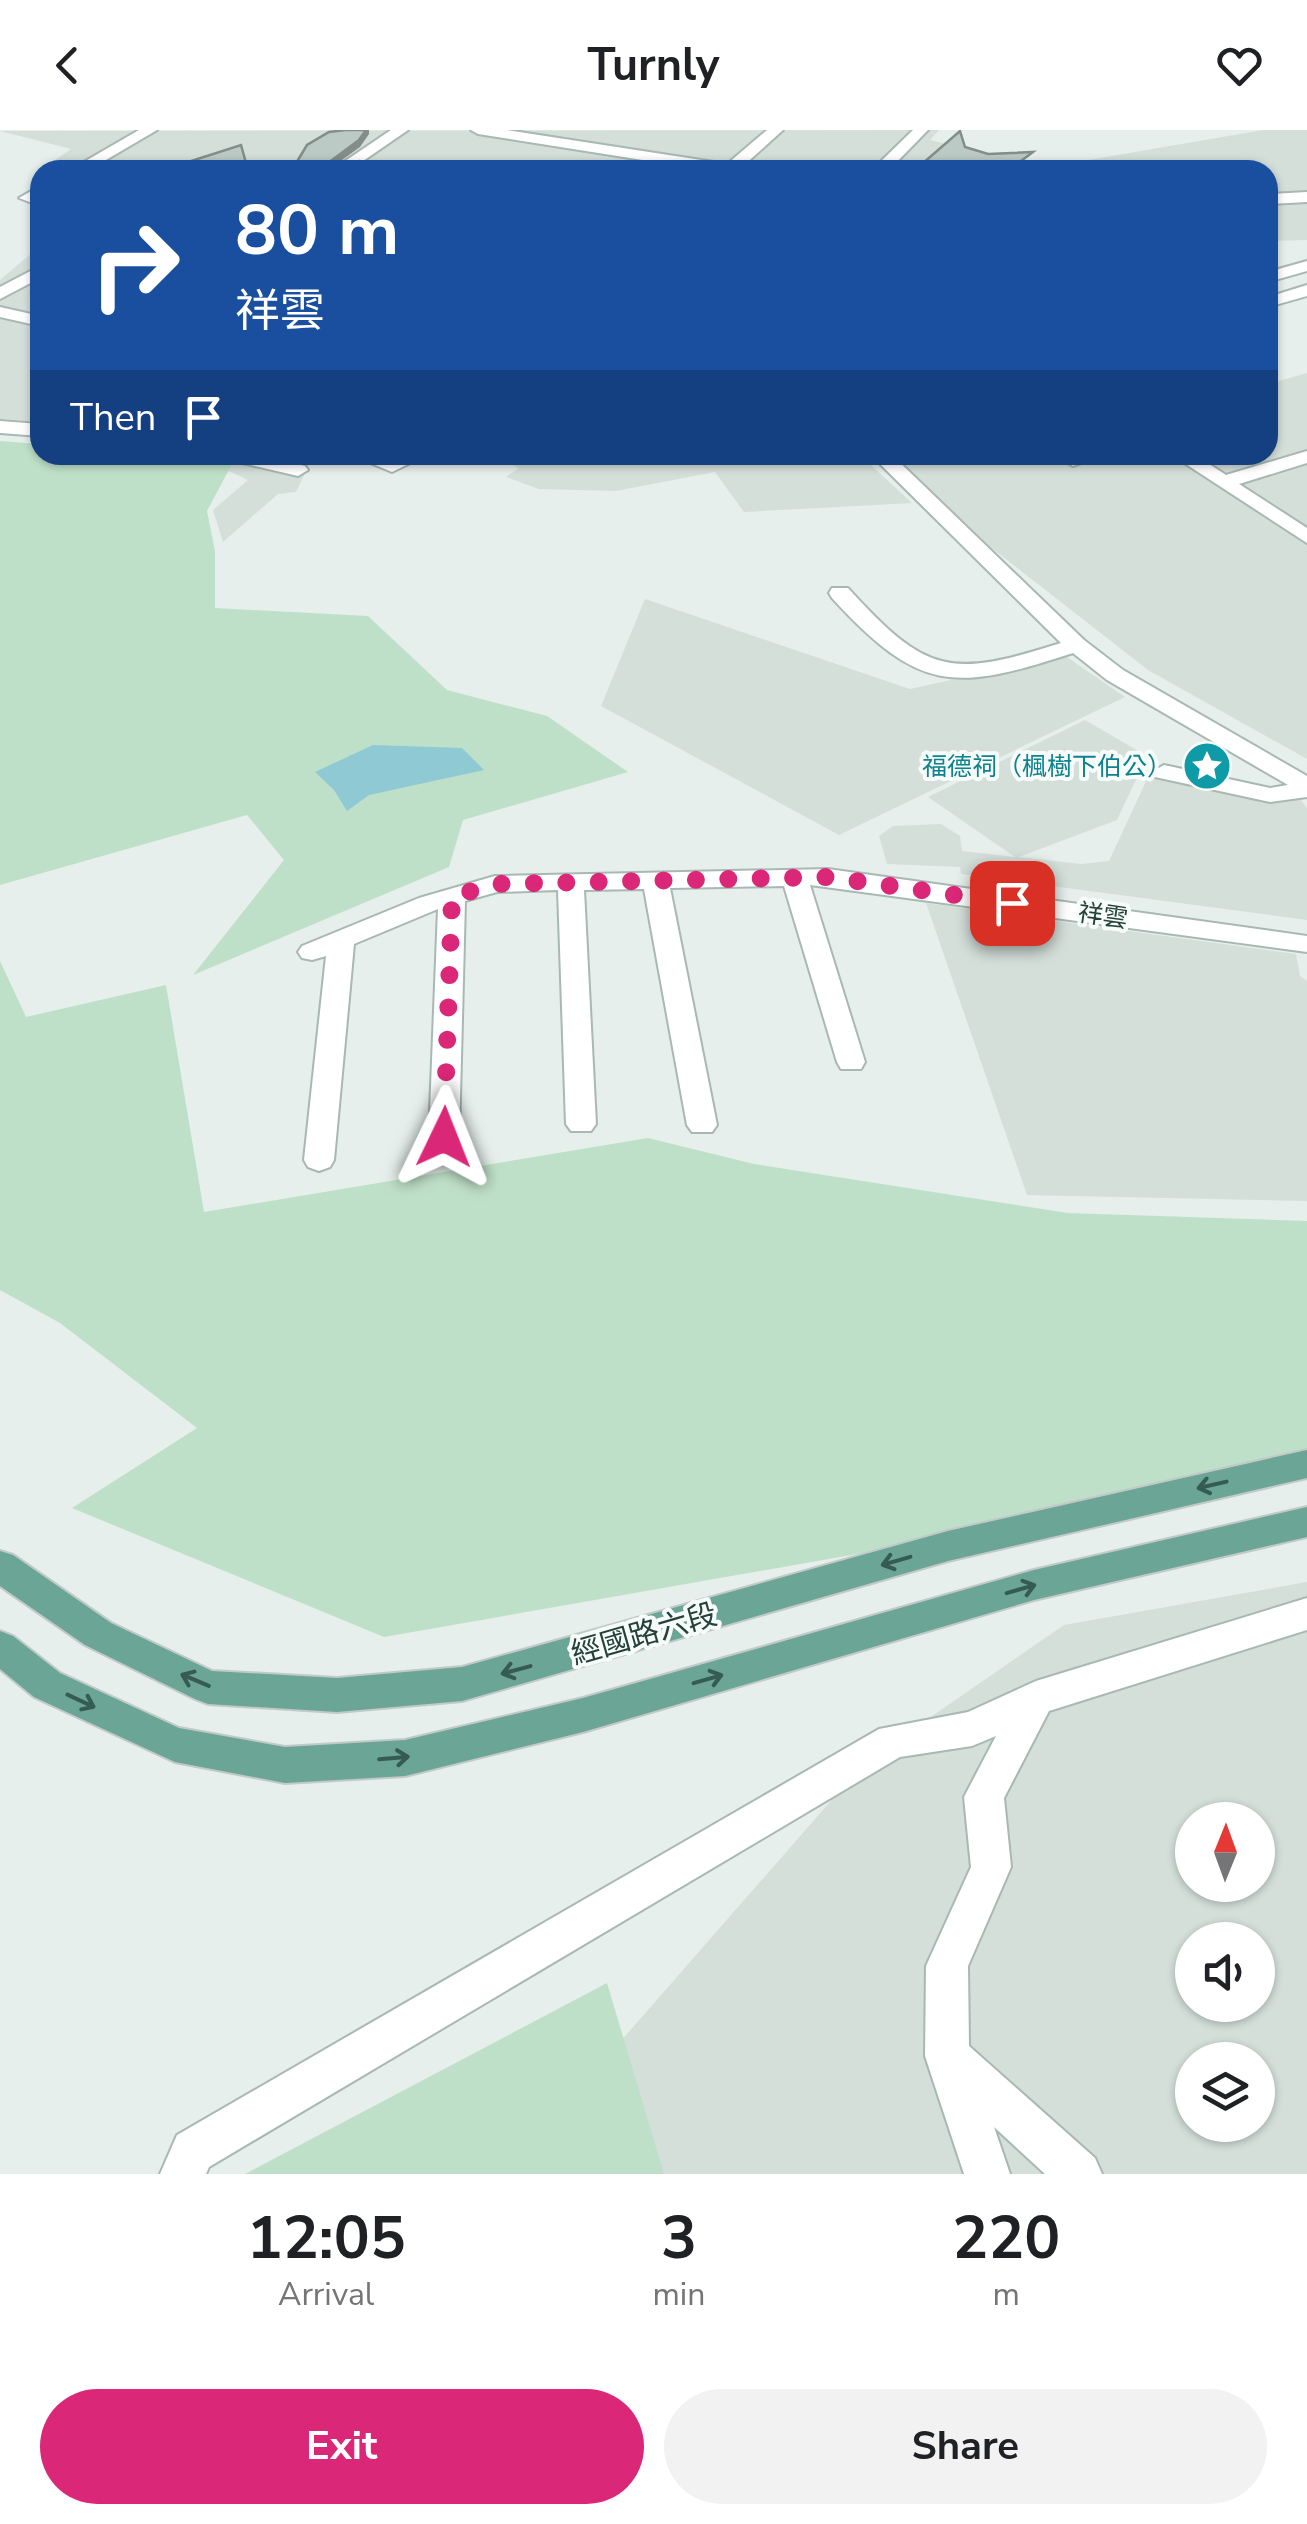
<!DOCTYPE html>
<html lang="en">
<head>
<meta charset="utf-8">
<style>
  :root { --surface:#fff; --page:#f2f2f2; --text:#202124; --muted:#757577; --accent:#db2777 }
  body { margin:0; font-family:"Nunito Sans","Noto Sans TC",sans-serif; background:var(--page); color:var(--text); height:100vh; display:flex; flex-direction:column; font-size:38px; white-space:nowrap }
  * { box-sizing:border-box; margin:0 }
  p { font-size:32px; color:var(--muted) }
  .icon { flex:none; width:55px; height:55px; fill:none; stroke:currentColor; stroke-width:2; stroke-linecap:round; stroke-linejoin:round }
  .map { position:relative; height:2044px; overflow:hidden }
  .drawer { display:flex; flex-direction:column; background:var(--surface); flex:1 }
  .drawer>* { flex:none }
  .banner { position:absolute; left:30px; top:30px; width:1248px; height:305px; border-radius:30px; box-shadow:0 2px 8px #0004; background:#1a4fa0; color:#fff; overflow:hidden }
  .needle { width:65px; rotate:1deg }
  .fabs { position:absolute; left:1175px; top:1672px; display:grid; gap:20px }
  .fabs a { display:grid; place-items:center; width:100px; height:100px; border-radius:50%; background:var(--surface); box-shadow:0 2px 8px #0004; font-size:50px }
  .pin { position:absolute; display:grid; place-items:center; width:85px; height:85px; color:#fff; margin:-42px; border-radius:20px; box-shadow:0 5px 15px #0006 }
  .me { position:absolute; width:110px; margin:-55px; rotate:2deg; stroke-linejoin:round; filter:drop-shadow(0 0 8px #0008) }
  .turn { display:flex; align-items:center; gap:35px; height:210px; padding:0 40px; font-size:45px }
  .turn .icon { width:130px; height:130px; stroke-width:2.5 }
  .turn b { display:block; font-size:70px; line-height:85px }
  .then { display:flex; align-items:center; height:95px; padding:0 40px; background:#0003; gap:20px; font-size:38px }
  .eta { display:flex; justify-content:space-evenly; align-items:center; height:170px; text-align:center }
  .eta b { font-size:60px; font-weight:700; line-height:70px }
  .action { display:flex; gap:20px; margin-top:auto; padding:20px 40px }
  .action a { flex:1; height:115px; border-radius:60px; background:var(--accent); color:#fff; font-size:40px; font-weight:700; line-height:115px; text-align:center }
  .action a+a { background:var(--page); color:var(--text) }
  header { display:flex; justify-content:space-between; align-items:center; height:130px; padding:0 40px; background:var(--surface); font-size:45px; font-weight:700 }
  .map>svg:first-child { display:block }
</style>
</head>
<body>
<header><svg class="icon" aria-label="back" viewBox="0 0 24 24"><path d="M15 5l-7 7 7 7"/></svg>Turnly<svg class="icon" aria-label="heart" viewBox="0 0 24 24"><path d="M12 20l-8-8c-3-5 5-10 8-4 3-6 11-1 8 4z"/></svg></header>
<div class="map">
<svg width="1307" height="2044" viewBox="0 0 1307 2044">
  <rect width="100%" height="100%" fill="#e6efeb"/>
  <g fill="#d4dfda" fill-rule="evenodd">
    <polygon points="939,0 930,10 1042,38 1263,0 1307,0 1307,110 1268,111 1268,40 41,40 71,19 0,1"/>
    <polygon points="40,116 40,292 0,289 0,150"/>
    <polygon points="1307,243 1307,629 1148,540 948,384 890,325 1268,325 1268,254"/>
    <polygon points="224,325 309,335 296,362 278,364 223,412 213,380 248,350 220,337"/>
    <polygon points="508,325 860,325 912,373 744,382 715,342 616,361 539,359 506,347 519,338 498,329"/>
    <polygon points="645,469 910,559 1064,525 1125,567 839,705 601,576"/>
    <polygon points="1085,590 1147,626 1117,690 1019,727 1081,734 1109,731 1148,647 1255,670 1300,669 1307,678 1307,790 961,744 960,737 887,734 879,706 893,696 941,694 960,706 962,721 1015,727 928,667"/>
    <polygon points="926,773 1296,824 1300,846 1307,851 1307,1071 1027,1065"/>
    <path d="M1307,1452V2044H623L592,1944L864,1633L1064,1495ZM1192,1690H1258V1755H1192ZM1192,1810H1258V1875H1192ZM1192,1930H1258V1995H1192Z"/>
  </g>
  <g fill="#bfe0c8">
    <polygon points="0,311 40,314 40,325 162,325 232,334 207,381 215,421 215,478 368,486 447,560 547,586 628,642 463,690 449,737 193,845 284,730 247,685 0,755"/>
    <polygon points="0,831 26,887 166,855 204,1082 648,1008 754,1034 1068,1083 1307,1091 1307,1345 384,1507 72,1378 197,1298 60,1193 0,1160"/>
    <polygon points="607,1853 664,2044 245,2044"/>
  </g>
  <polygon fill="#8ec9d4" points="373,615 462,618 484,640 369,665 347,681 334,660 315,642"/>
  <g fill="none" stroke-linecap="round" stroke-linejoin="round">
    <g stroke="#a8b8b2" stroke-width="4">
      <g id="minor">
        <polygon points="139,0 157,0 89,40 70,40"/>
        <polygon points="391,0 408,0 350,40 332,40"/>
        <polygon points="471,0 507,0 727,34 767,0 783,0 742,37 744,40 706,40 478,4"/>
        <polygon points="913,0 928,0 889,40 872,40"/>
        <polygon points="40,56 40,76 19,68"/>
        <polygon points="1307,62 1307,72 1268,74 1268,64"/>
        <polygon points="1307,131 1307,141 1268,152 1268,142"/>
        <polygon points="40,136 40,148 0,169 0,157"/>
        <polygon points="1307,155 1307,166 1268,177 1268,167"/>
        <polygon points="0,177 40,186 40,196 0,187"/>
        <polygon points="0,291 40,294 40,306 0,303"/>
        <polygon points="1307,321 1307,333 1239,354 1307,398 1307,413 1172,325 1195,325 1226,345"/>
        <polygon points="222,325 258,325 305,336 308,340 298,346 225,329"/>
        <polygon points="351,325 391,329 427,325 392,342"/>
        <path d="M871,325H892L1084,510L1123,540L1307,646V667L1270,672L1155,647L1152,642L1164,635L1270,658L1288,655L1107,550L1073,523C954,562 919,563 832,468L829,463L832,458H848C927,545 950,548 1061,513Z"/>
        <polygon points="1069,325 1103,325 1073,336 1063,330"/>
        <polygon points="828,739 1307,806 1307,822 810,755 865,932 861,939 841,939 837,932 784,756 670,758 717,995 712,1002 692,1002 687,995 644,759 584,760 596,994 591,1001 571,1001 566,994 558,760 497,762 465,771 459,1007 455,1014 444,1017 433,1014 429,1007 438,779 354,814 334,1030 330,1037 319,1041 308,1037 304,1030 326,826 312,830 302,828 298,822 302,816 419,768 495,746"/>
        <polygon points="1307,1468 1307,1500 1049,1581 1004,1668 1011,1737 968,1836 969,1916 1095,2028 1102,2044 1045,2044 994,1997 1010,2044 964,2044 925,1926 926,1836 971,1737 964,1667 996,1606 972,1616 900,1627 209,2037 206,2044 160,2044 177,2005 879,1599 968,1582 1036,1551"/>
      </g>
    </g>
    <g stroke="#c2cac8" stroke-width="4">
      <g id="major">
        <polygon points="1307,1320 1307,1348 948,1431 462,1571 337,1582 208,1574 195,1569 85,1515 0,1456 0,1421 13,1425 111,1493 212,1541 337,1548 462,1537 948,1401"/>
        <polygon points="1307,1377 1307,1407 1034,1470 583,1602 405,1646 285,1653 175,1632 34,1567 0,1539 0,1501 13,1506 60,1543 179,1598 285,1617 405,1610 583,1568 1034,1440"/>
      </g>
    </g>
    <use href="#minor" fill="#fff" fill-rule="evenodd"/>
    <use href="#major" fill="#6aa596" fill-rule="evenodd"/>
  </g>
  <polygon fill="#a1aea9" points="188,32 248,40 194,40 189,37"/>
  <polygon fill="#838d89" points="366,0 369,0 369,4 360,17 328,40 328,33"/>
  <g fill="#bbcac4" stroke="#838d89" stroke-width="2.5">
    <polygon points="345,0 366,0 359,10 328,33 331,37 349,37 359,31 383,35 382,40 260,40 255,38 295,35 307,15 329,2"/>
    <polygon points="960,1 965,17 988,24 1033,22 1021,31 1086,32 1089,40 1015,40 1012,37 1007,40 915,40"/>
    <polygon points="241,15 248,40 204,40 188,32"/>
  </g>
  <defs><path id="oneway-shaft" d="M-6 0H5M1.5-3L5.5 0L1.5 3" fill="none" stroke-width="1.6" stroke-linecap="round" stroke-linejoin="round" transform="scale(2.5)"/></defs>
  <g stroke="#365b51">
    <use href="#oneway-shaft" transform="translate(1212 1355) rotate(167)"/>
    <use href="#oneway-shaft" transform="translate(896 1431) rotate(164)"/>
    <use href="#oneway-shaft" transform="translate(1021 1459) rotate(-16)"/>
    <use href="#oneway-shaft" transform="translate(516 1540) rotate(165)"/>
    <use href="#oneway-shaft" transform="translate(708 1549) rotate(-16)"/>
    <use href="#oneway-shaft" transform="translate(195 1550) rotate(-157)"/>
    <use href="#oneway-shaft" transform="translate(81 1571) rotate(25)"/>
    <use href="#oneway-shaft" transform="translate(394 1628) rotate(-5)"/>
  </g>
  <g fill="none" stroke-linecap="round" stroke-linejoin="round">
    <polyline stroke="#db2777" stroke-width="18" stroke-dasharray="0 32.4" points="444,1007 452,767 495,754 828,747 1012,773"/>
  </g>
  <defs>
    <g id="sight-disc" transform="scale(2.5)"><circle r="9.5" fill="#0f9aa8" stroke="#f7fbf9"/><path d="M0-6L1.8-2.2L6-1.7L2.9 1.2L3.7 5.4L0 3.3L-3.7 5.4L-2.9 1.2L-6-1.7L-1.8-2.2Z" fill="#fff"/></g>
  </defs>
  <g fill-rule="evenodd">
    <use href="#sight-disc" x="1207" y="636"/>
  </g>
  <g text-anchor="middle" stroke-width="8" stroke-linejoin="round" paint-order="stroke">
    <g font-size="25" fill="#0d838f" stroke="#f7fbf9" text-anchor="end">
      <text x="1172" y="645">福德祠（楓樹下伯公）</text>
    </g>
    <g font-size="25" fill="#24423a" stroke="#f7fbf9">
      <text transform="translate(1103 785) rotate(8)" y="9">祥雲</text>
    </g>
    <g font-size="30" fill="#24423a" stroke="#f7fbf9">
      <text transform="translate(644 1504) rotate(-16)" y="10">經國路六段</text>
    </g>
  </g>
</svg>
<div class="fabs">
<a><svg class="needle" viewBox="-14 -14 28 28"><path d="M0-13l5 13h-10z" fill="#e53935"/><path d="M0 13l5-13h-10z" fill="#757577"/></svg></a>
<a><svg class="icon" aria-label="sound" viewBox="0 0 24 24"><path d="M4 9h4l5-4v14l-5-4H4zM17 9q2 3 0 6"/></svg></a>
<a><svg class="icon" aria-label="layers" viewBox="0 0 24 24"><path d="M12 4l9 5-9 5-9-5zM3 14l9 5 9-5"/></svg></a>
</div>
<div class="pin" style="left:1012px;top:773px;background:#d93025"><svg class="icon" aria-label="arrive" viewBox="0 0 24 24"><path d="M6 21V4h12l-3 4 3 4H6"/></svg></div>
<svg class="me" style="left:444px;top:1007px" viewBox="-20 -20 40 40"><path d="M0-17L14 15 0 8-14 15z" fill="#db2777" stroke="#fff" stroke-width="4"/></svg>
<div class="banner">
<div class="turn"><svg class="icon" aria-label="right" viewBox="0 0 24 24"><path d="M7 20v-9h11M14 6l5 5-5 5"/></svg><div><b>80 m</b>祥雲</div></div>
<div class="then">Then<svg class="icon" aria-label="arrive" viewBox="0 0 24 24"><path d="M6 21V4h12l-3 4 3 4H6"/></svg></div>
</div>
</div>
<section class="drawer">
<div class="eta">
<div><b>12:05</b><p>Arrival</p></div>
<div><b>3</b><p>min</p></div>
<div><b>220</b><p>m</p></div>
</div>
<div class="action"><a>Exit</a><a>Share</a></div>
</section>
</body>
</html>
